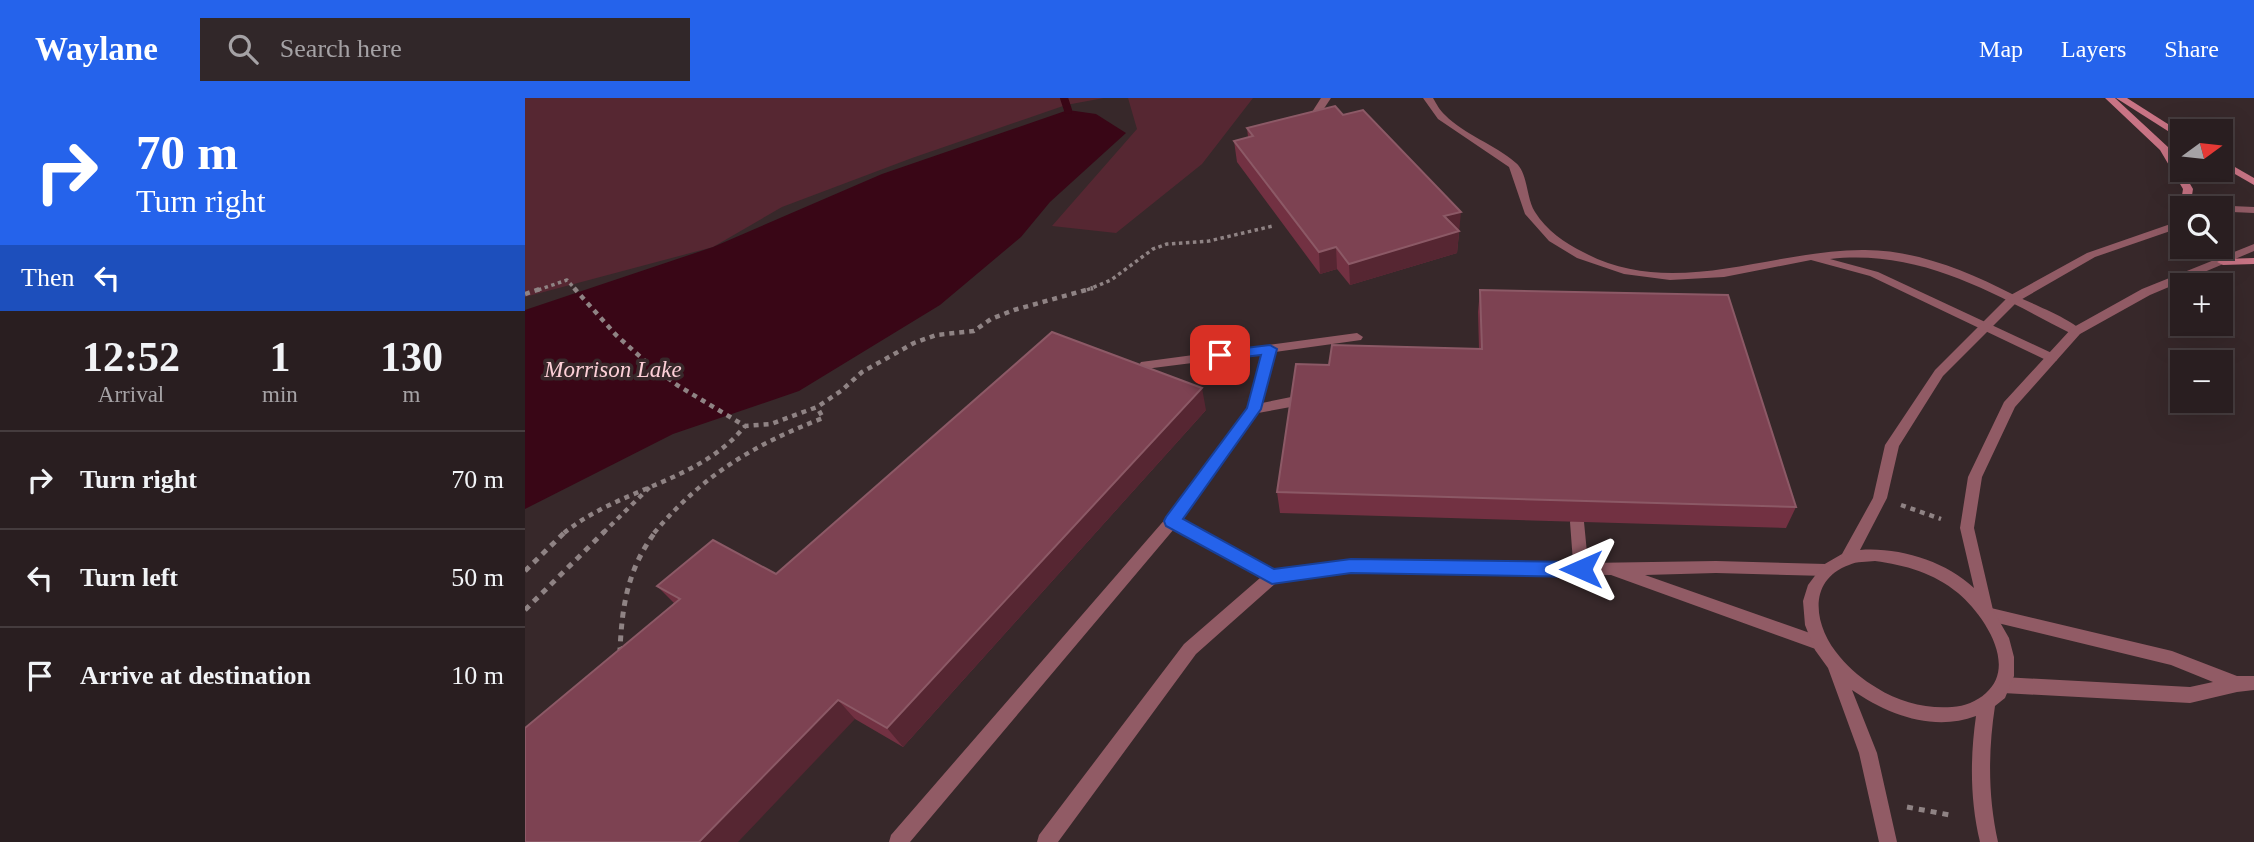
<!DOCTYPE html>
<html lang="en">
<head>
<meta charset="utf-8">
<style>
  :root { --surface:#291e20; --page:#312729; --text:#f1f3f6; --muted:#a5a2a5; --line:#453c3e; --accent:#2563eb }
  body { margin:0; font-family:Georgia,serif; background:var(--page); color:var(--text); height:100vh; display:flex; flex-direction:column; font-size:26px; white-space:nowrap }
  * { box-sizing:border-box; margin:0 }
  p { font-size:23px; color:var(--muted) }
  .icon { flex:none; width:38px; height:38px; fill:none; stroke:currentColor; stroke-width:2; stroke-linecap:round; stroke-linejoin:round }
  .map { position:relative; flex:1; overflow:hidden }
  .side { display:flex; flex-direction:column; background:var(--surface); width:525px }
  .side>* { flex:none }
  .top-card { background:#2563eb; color:#fff; overflow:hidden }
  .needle { width:46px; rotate:75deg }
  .fabs { position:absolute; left:1645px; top:21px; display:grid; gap:14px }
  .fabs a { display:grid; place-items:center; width:63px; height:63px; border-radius:0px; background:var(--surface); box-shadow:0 7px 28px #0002,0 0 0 2px var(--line); font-size:35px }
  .pin { position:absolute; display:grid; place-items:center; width:60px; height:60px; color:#fff; margin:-30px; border-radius:14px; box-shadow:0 4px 10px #0006 }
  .me { position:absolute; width:77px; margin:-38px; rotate:270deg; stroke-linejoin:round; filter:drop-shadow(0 0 5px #0008) }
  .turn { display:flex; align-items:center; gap:24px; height:147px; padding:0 21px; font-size:32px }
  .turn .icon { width:91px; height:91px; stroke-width:2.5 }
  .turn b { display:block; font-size:49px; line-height:60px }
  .then { display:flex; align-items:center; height:66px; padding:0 21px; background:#0003; gap:14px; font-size:26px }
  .eta { display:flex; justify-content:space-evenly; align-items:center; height:119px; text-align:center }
  .eta b { font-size:42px; font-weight:700; line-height:49px }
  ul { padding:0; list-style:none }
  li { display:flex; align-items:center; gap:21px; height:98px; padding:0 21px; border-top:2px solid var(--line) }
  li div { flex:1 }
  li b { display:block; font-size:26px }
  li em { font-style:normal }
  header { display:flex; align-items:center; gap:42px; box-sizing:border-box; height:98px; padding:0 35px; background:var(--accent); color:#fff }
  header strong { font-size:33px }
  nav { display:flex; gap:38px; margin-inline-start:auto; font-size:24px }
  .search { width:490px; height:63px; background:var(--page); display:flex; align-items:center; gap:18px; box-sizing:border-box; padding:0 24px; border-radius:0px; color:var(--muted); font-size:26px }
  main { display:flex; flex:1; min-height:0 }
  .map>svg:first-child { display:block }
</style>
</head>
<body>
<header>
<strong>Waylane</strong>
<div class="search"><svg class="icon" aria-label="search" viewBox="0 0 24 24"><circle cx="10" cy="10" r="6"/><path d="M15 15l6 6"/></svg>Search here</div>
<nav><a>Map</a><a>Layers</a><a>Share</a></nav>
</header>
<main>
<section class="side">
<div class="top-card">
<div class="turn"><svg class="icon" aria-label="right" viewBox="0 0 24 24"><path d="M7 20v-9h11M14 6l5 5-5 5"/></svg><div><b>70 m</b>Turn right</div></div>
<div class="then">Then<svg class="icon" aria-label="left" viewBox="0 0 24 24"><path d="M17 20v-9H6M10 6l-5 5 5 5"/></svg></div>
</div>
<div class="eta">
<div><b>12:52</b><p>Arrival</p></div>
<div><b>1</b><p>min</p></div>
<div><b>130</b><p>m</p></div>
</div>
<ul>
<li><svg class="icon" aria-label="right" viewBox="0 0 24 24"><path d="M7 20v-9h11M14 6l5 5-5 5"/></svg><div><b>Turn right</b></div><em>70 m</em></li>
<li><svg class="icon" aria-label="left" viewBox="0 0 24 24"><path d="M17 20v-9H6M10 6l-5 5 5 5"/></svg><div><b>Turn left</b></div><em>50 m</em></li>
<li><svg class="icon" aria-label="arrive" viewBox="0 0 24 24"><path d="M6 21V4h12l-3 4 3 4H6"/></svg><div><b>Arrive at destination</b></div><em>10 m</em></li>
</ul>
</section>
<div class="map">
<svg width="1729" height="744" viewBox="0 0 1729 744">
  <rect width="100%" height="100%" fill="#37282a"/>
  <g fill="#562732">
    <polygon points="0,0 579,0 541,7 387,60 257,109 188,149 0,199"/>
    <polygon points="603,0 728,0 677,66 591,135 527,128 612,31"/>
  </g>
  <polygon fill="#390616" points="543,12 571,16 601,35 525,104 496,139 415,207 274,293 148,336 0,411 0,212 188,149 357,76"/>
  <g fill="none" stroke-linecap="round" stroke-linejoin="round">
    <polyline stroke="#390616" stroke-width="8" points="539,0 543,12"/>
    <g stroke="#8f8384" stroke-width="3.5" stroke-dasharray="3.5 3.5" stroke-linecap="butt">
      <polyline points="13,192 42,182 51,192"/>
      <polyline points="562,192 586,182 628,151 642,146 684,143 748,128"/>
    </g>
    <g stroke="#8f8384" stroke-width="4.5" stroke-dasharray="5 5" stroke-linecap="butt">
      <polyline points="49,190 91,237 120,263 152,287 220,328 246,326 292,309 316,293 337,274 389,245 411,237 449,233 466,221 489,212 568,190"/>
      <polyline points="0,196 18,190"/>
      <polyline points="1376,407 1416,421"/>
      <path d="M39,435C94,390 175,384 220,328"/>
      <polyline points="78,435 127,387"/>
      <path d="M129,435C178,377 228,347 298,320L292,309"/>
    </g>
    <g stroke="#8f8384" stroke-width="5" stroke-dasharray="6 6" stroke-linecap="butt">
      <polyline points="0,473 41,433"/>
      <polyline points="0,512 80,433"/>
      <path d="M98,550L95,552C97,507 103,470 131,433"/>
      <polyline points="1382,709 1425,717"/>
    </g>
    <g fill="#915b65" fill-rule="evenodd">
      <polygon points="796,0 806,0 786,30 780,30 778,28"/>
      <path d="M898,0H908C911,5 915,13 920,17C940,37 969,46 991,65C1003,75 1001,100 1010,114C1021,132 1040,145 1058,154C1149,203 1246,151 1340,152C1391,152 1442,173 1487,196C1505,205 1545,220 1557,233L1551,237L1547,236C1469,196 1397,151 1305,161L1353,174L1531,257L1533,260L1531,263H1523L1345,178L1286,162L1199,179L1145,182L1099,176L1052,160L1024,143L1000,116L984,69L913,21Z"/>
      <polygon points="832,235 838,239 836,242 750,254 737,305 771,298 778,303 771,308 733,315 656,421 749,472 826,462 1048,464 1045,424 1047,420 1057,420 1059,424 1063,465 1191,463 1301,466 1306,468 1309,472 1306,476 1301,478 1191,475 1120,477 1302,541 1304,546 1302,551 1296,553 1086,477 826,474 751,485 671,556 533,744 512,744 514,737 659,546 735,480 649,431 385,744 364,744 366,737 642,419 723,310 738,256 620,271 616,270 614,267 616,264"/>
      <polygon points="1466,510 1647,553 1712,578 1729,578 1729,592 1712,594 1665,605 1478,595 1472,592 1470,587 1472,582 1478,579 1665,589 1688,584 1646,567 1460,522 1458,517 1460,512"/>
    </g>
    <g fill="#915b65" fill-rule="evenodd">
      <polygon points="1707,108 1729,109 1729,115 1707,114 1696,117 1696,111"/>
      <path d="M1657,122V129L1570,159L1492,204L1418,278L1374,348L1362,400L1335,452C1374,449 1420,463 1449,490L1435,430L1443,379L1479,304L1547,230L1617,191L1729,146V153L1625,197L1555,236L1490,309L1457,379L1449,430L1468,512L1484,540L1489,559V578L1480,600L1470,608C1463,654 1463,699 1473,744H1455C1445,702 1445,660 1451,618C1409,634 1363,617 1327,592L1352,655L1372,744H1354L1334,655L1303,570L1290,552L1280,527L1278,503L1283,487L1298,467L1317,456L1348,400L1360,347L1410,272L1484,198L1562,155ZM1350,463C1380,467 1409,475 1433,495C1458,516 1493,567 1461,595C1451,604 1440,608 1427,609C1401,611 1374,604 1352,590C1338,582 1325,571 1315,559C1290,531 1280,483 1324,467C1332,463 1342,464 1350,463Z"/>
    </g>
    <g fill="#c97485" fill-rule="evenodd">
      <polygon points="1580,0 1590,0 1644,50 1668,91 1665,110 1657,110 1657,112 1655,110 1658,91 1635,52"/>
      <polygon points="1591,0 1602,0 1657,35 1657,42"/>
      <polygon points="1696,61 1729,80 1729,87 1696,68"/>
      <polygon points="1729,160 1729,166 1698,167 1692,164 1698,161"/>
    </g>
  </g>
  <g fill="#723142">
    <polygon points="722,30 935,135 934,135 932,155 825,187 812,171 795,176 712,64 709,43 723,39"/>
    <polygon points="955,192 1271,409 1261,430 755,415 752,394 804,267 954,251 953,214"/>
    <polygon points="681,312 378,649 330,621 149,505 132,488 251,476"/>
  </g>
  <g fill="#562632">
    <polygon points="936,114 932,155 825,187 824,166 919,118"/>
    <polygon points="811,149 812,171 795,176 794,154"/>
    <polygon points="677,290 681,312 378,649 362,630"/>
    <polygon points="313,602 330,621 213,744 174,744"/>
  </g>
  <g fill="#7d4252" stroke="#8c5966" stroke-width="2">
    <polygon points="810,8 818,17 838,12 936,114 919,118 934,133 824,166 811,149 794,154 709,43 728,38 722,30"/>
    <polygon points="955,192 1203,197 1271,409 752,394 771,266 804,267 807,247 957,251"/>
    <polygon points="527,234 677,290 362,630 313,602 174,744 0,744 0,630 155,501 132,488 188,442 251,476"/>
  </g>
  <polygon fill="#2563eb" stroke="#184099" stroke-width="2" points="745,247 752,251 736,311 658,421 749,471 826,461 1056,464 1062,466 1065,471 1062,476 1056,479 826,475 747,486 641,428 639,423 641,419 722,310 736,257 695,262 688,257 695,253"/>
  <g text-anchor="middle" stroke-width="7" stroke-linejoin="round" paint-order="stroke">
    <g font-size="23" font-style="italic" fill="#fdcfd7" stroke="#37282a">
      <text x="88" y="279">Morrison Lake</text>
    </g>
  </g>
</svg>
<div class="fabs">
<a><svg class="needle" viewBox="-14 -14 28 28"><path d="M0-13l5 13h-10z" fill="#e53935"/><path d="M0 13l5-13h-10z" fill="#a5a2a5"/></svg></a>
<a><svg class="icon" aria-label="search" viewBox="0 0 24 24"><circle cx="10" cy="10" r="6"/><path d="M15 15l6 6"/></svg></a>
<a>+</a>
<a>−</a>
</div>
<div class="pin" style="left:695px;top:257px;background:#d93025"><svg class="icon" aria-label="arrive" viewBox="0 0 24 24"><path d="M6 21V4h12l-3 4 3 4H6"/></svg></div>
<svg class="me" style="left:1056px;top:471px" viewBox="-20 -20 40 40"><path d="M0-17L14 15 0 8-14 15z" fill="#2563eb" stroke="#fff" stroke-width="4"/></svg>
</div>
</main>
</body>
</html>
